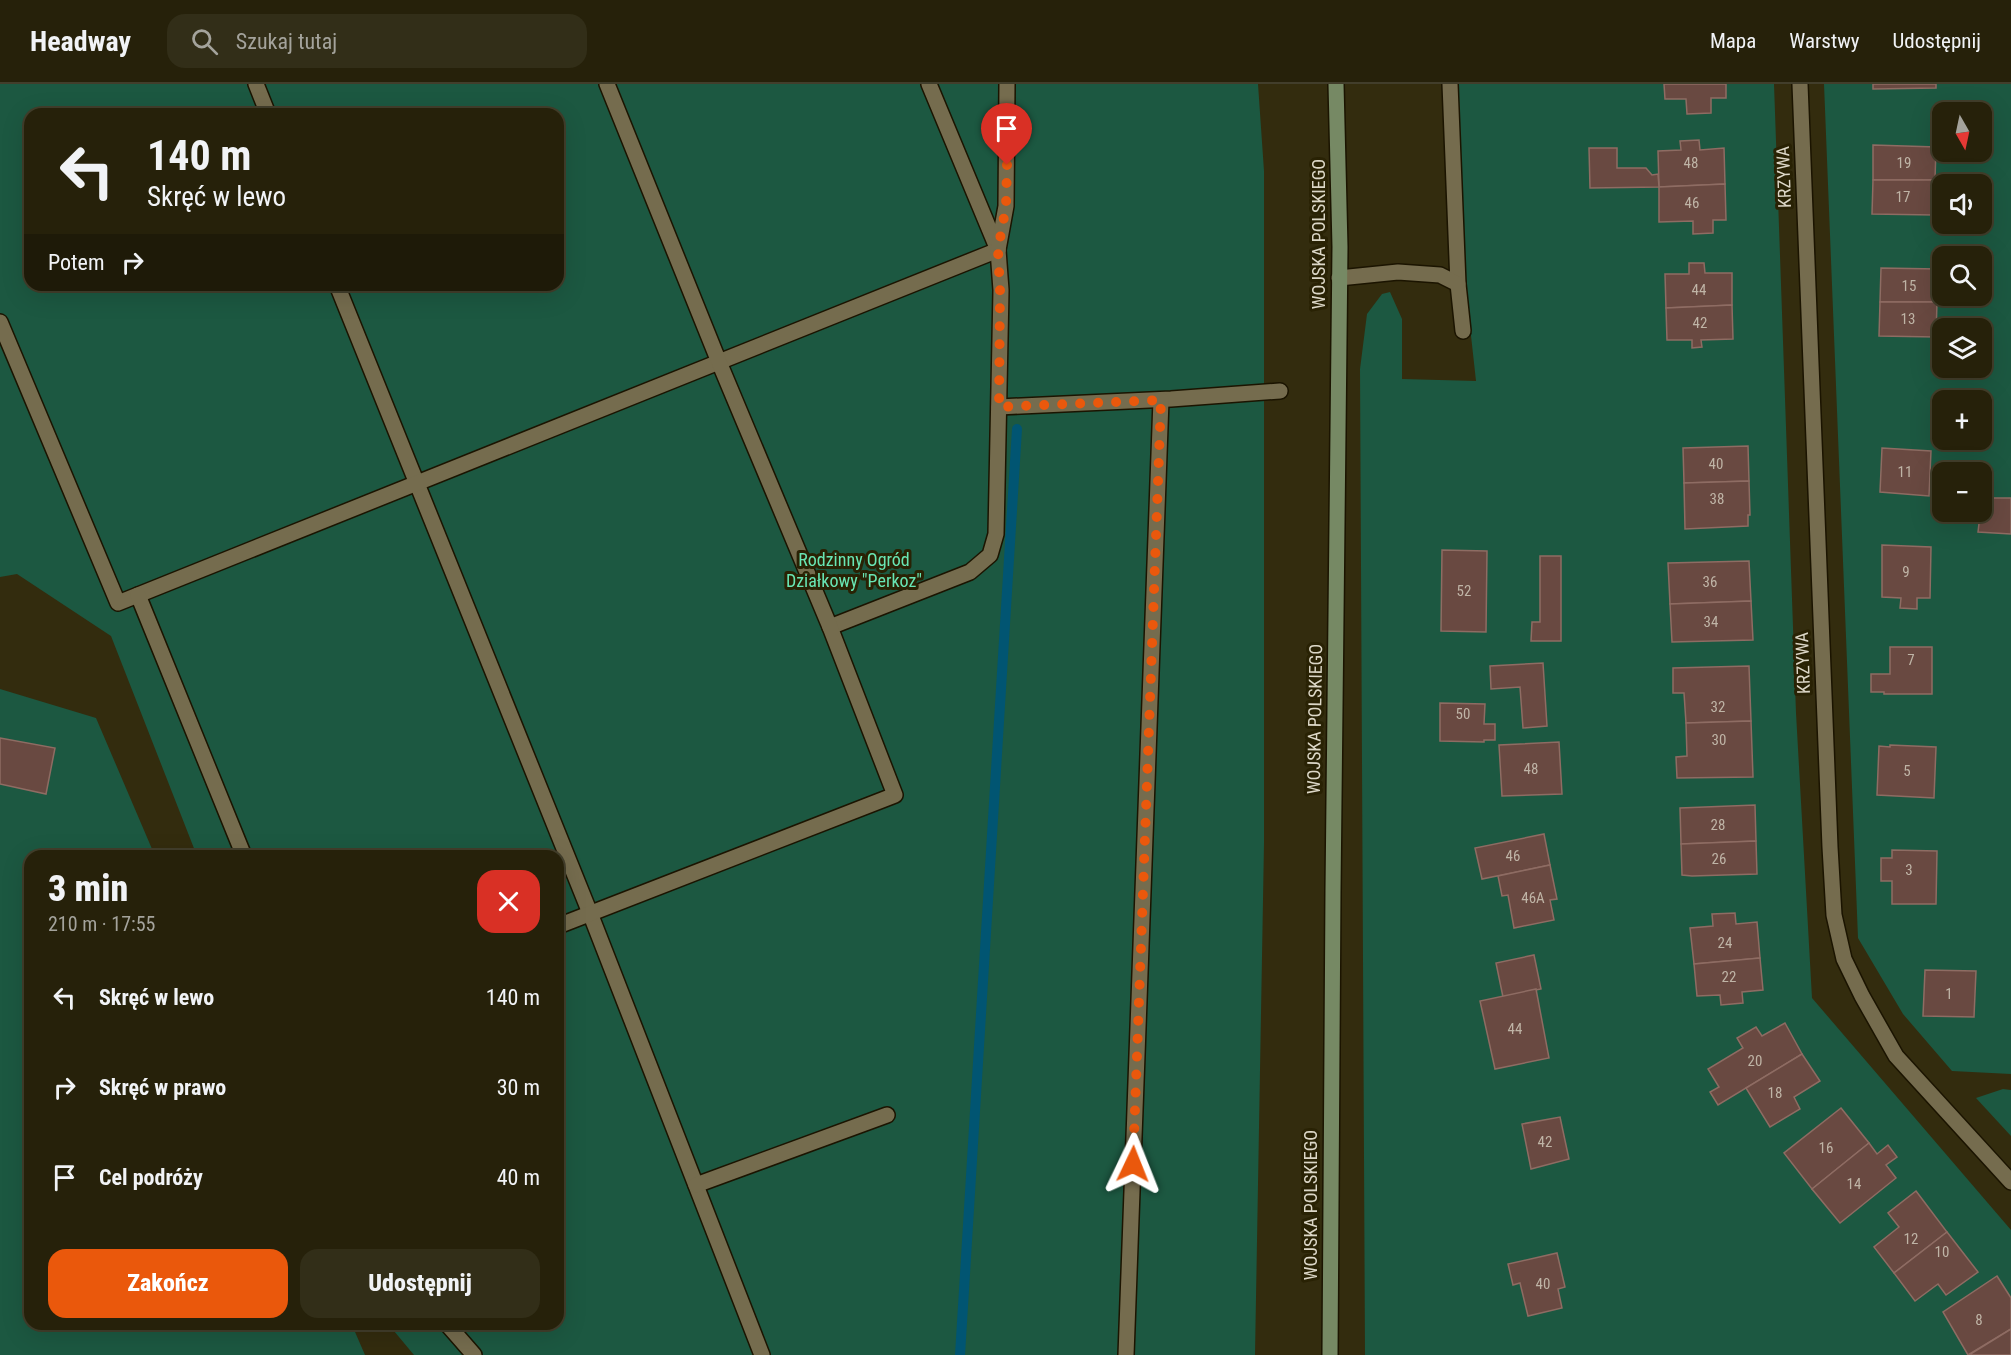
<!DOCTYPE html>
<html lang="pl">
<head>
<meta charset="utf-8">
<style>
  :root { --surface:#26210a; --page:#322e18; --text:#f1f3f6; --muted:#a4a39c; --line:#423e2b; --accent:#ea580c }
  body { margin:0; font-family:"Roboto Condensed",sans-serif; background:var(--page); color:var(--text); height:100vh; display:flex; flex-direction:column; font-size:22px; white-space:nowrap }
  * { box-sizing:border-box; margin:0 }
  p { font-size:20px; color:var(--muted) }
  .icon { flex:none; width:33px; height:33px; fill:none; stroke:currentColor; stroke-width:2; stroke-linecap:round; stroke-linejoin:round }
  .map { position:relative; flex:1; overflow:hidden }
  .panel { position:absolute; left:24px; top:766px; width:540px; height:480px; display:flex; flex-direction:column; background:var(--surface); border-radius:18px; box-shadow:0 6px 24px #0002,0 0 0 2px var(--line) }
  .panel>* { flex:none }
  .top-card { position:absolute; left:24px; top:24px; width:540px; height:183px; border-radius:18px; box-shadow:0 6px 24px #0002,0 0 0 2px var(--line); background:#26210a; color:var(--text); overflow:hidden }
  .needle { width:39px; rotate:171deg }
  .fabs { position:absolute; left:1932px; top:18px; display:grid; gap:12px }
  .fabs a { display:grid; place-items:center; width:60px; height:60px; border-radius:12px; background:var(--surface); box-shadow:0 6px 24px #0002,0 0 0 2px var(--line); font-size:30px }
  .pin { position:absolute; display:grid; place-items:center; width:51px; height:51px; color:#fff; margin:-62px -26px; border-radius:50% 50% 50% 0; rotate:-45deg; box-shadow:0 0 6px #0007 }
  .pin .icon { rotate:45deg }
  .me { position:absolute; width:66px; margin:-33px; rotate:2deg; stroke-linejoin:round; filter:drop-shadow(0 0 4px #0008) }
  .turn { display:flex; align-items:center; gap:21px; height:126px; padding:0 24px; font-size:27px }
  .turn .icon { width:78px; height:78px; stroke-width:2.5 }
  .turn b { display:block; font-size:42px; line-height:51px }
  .then { display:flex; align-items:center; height:57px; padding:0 24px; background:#0003; gap:12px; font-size:22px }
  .round { display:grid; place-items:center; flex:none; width:63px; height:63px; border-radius:18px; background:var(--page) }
  .overview { display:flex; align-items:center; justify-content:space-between; height:102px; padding:0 24px }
  h1 { font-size:36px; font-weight:800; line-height:45px }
  .button { display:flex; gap:12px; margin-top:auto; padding:12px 24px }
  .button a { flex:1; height:69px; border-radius:18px; background:var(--accent); color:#fff; font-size:24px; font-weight:800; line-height:69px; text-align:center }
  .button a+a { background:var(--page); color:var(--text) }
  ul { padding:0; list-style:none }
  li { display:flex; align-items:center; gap:18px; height:90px; padding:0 24px }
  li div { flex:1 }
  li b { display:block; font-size:22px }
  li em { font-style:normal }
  header { display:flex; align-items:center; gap:36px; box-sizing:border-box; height:84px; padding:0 30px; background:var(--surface); border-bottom:2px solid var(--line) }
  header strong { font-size:28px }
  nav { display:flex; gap:33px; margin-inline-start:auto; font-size:21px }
  .search { width:420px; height:54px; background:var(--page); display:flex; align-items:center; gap:15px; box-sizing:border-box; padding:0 21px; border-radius:18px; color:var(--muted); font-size:22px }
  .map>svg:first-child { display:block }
</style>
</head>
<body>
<header>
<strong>Headway</strong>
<div class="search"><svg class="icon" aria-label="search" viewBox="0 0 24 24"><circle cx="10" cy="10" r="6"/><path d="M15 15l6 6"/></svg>Szukaj tutaj</div>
<nav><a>Mapa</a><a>Warstwy</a><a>Udostępnij</a></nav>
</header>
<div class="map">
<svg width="2011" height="1271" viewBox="0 0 2011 1271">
  <rect width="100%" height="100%" fill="#332c0e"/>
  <g fill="#1c5841" fill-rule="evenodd">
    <path d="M0,0H1258L1264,87V759L1255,1271H414L389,1241L558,1240V772H197L111,552L17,490L0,493ZM30,30H558V201H30Z"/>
    <polygon points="1453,0 1774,0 1796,629 1812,914 2011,1146 2011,1271 1365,1271 1360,285 1367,230 1382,210 1390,208 1402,235 1402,295 1476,297 1462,170"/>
    <path d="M1824,0H2011V990L1952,987L1903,930L1858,854ZM1942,28H1982V68H1942ZM1942,100H1982V140H1942ZM1942,172H1982V212H1942ZM1942,244H1982V284H1942ZM1942,316H1982V356H1942ZM1942,388H1982V428H1942Z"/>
    <polygon points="0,605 96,634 155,772 30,772 30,1240 352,1241 365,1271 0,1271"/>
    <polygon points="2003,1005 2011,1006 2011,1052 1976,1014"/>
  </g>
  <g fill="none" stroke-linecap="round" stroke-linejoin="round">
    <polyline stroke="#015572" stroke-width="10" points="960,1271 1017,345"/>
  </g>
  <g fill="#694941" stroke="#8e6c63" stroke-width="1.5">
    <polygon points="1664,0 1726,0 1726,14 1711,14 1711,29 1687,30 1686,15 1665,15"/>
    <polygon points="1873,0 1936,0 1936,4 1873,5"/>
    <polygon points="1699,56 1700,66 1724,64 1725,100 1659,103 1658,67 1681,66 1680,57"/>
    <polygon points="1873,61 1936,63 1935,96 1873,96"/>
    <polygon points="1589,64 1617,64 1617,84 1646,84 1652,91 1658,90 1659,103 1590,104"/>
    <polygon points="1873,96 1935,96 1934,131 1872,130"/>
    <polygon points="1725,100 1726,136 1713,136 1713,149 1693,150 1693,137 1659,138 1659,103"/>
    <polygon points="1689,179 1704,179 1705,189 1732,189 1732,221 1666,224 1665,190 1689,190"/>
    <polygon points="1881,184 1938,185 1937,218 1880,218"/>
    <polygon points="1880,218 1937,218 1936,253 1879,252"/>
    <polygon points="1732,221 1733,255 1701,256 1702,263 1692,264 1692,256 1667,256 1666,224"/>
    <polygon points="1748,362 1749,397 1684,399 1683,364"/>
    <polygon points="1882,364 1931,367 1929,412 1880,408"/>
    <polygon points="1749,397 1750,431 1748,431 1748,442 1685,445 1684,399"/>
    <polygon points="1982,414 2011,414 2011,450 1978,448"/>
    <polygon points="1882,461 1931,463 1930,514 1917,514 1917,525 1900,524 1901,514 1882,513"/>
    <polygon points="1442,466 1487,467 1486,548 1441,547"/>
    <polygon points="1540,472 1561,472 1561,557 1531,557 1532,538 1540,538"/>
    <polygon points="1749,477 1751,517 1670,520 1668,479"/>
    <polygon points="1751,517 1753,556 1672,558 1670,520"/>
    <polygon points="1890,563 1932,563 1932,610 1884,610 1884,608 1871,608 1871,590 1890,590"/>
    <polygon points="1543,579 1547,642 1523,644 1520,603 1491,605 1490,582"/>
    <polygon points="1749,582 1751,637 1686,639 1684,609 1673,609 1673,584"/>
    <polygon points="1440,619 1485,620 1484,640 1495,640 1495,656 1484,656 1484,658 1440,657"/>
    <polygon points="1751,637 1753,693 1677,694 1676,673 1687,672 1686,639"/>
    <polygon points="0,654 55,664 46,710 0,700"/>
    <polygon points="1559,658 1562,710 1502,712 1499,661"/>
    <polygon points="1890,661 1936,663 1934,714 1877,711 1879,662 1890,663"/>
    <polygon points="1755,721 1756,757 1681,760 1680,724"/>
    <polygon points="1544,750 1550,781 1482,795 1475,764"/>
    <polygon points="1756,757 1757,790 1692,792 1682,791 1681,760"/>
    <polygon points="1892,766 1937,767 1936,820 1892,820 1892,797 1881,797 1881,774 1892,774"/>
    <polygon points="1550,781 1557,815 1550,816 1554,836 1514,844 1508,811 1502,812 1498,792"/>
    <polygon points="1735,829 1736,840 1757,838 1760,874 1694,880 1690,844 1713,842 1712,830"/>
    <polygon points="1534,871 1541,905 1503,913 1496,879"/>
    <polygon points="1760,874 1763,906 1742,908 1743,919 1721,921 1720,911 1697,912 1694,880"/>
    <polygon points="1925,886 1976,887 1974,933 1923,932"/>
    <polygon points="1536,905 1549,974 1495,985 1480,917"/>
    <polygon points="1785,939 1802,970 1718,1021 1710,1008 1719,1003 1708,985 1743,964 1737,954 1756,943 1762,952"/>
    <polygon points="1802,970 1820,997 1794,1013 1800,1025 1770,1043 1746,1004"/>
    <polygon points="1841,1024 1869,1059 1812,1105 1784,1069"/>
    <polygon points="1560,1033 1569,1075 1531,1085 1522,1040"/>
    <polygon points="1869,1059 1877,1070 1888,1061 1897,1073 1886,1081 1896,1094 1840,1139 1812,1105"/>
    <polygon points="1916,1107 1947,1148 1894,1189 1874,1163 1899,1143 1888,1129"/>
    <polygon points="1947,1148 1978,1188 1946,1211 1938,1200 1915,1217 1894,1189"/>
    <polygon points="1557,1169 1565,1203 1558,1205 1562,1224 1528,1232 1520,1199 1513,1201 1508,1180"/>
    <polygon points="1997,1192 2011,1214 2011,1245 1968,1271 1943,1228"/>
    <polygon points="2011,1245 2011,1271 1969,1271"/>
  </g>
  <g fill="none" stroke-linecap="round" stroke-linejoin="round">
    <g stroke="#1b1400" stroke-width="18">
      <g id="lane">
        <polyline points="1450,0 1458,200"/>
        <polyline points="1339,194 1398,188 1440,191 1458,200 1463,247"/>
      </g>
    </g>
    <g stroke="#1b1400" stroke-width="18">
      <g id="street">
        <polyline points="256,0 268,30"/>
        <polyline points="929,0 998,166"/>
        <polyline points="1800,0 1830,763 1834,831 1844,875 1862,912 1896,972 2011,1098"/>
        <polyline points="337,201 590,829 762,1271"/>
        <polyline points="0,238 118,519 998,166"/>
        <polyline points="999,323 1171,315 1280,307"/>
        <polyline points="138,511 244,772"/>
        <polyline points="830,543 970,488 990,471 996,450 1001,206 998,166 1006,122 1007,0"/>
        <polyline points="558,842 895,711 830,543 719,278 607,0"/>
        <polyline points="696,1101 887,1031"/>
        <polyline points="447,1240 474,1271"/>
        <polyline points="1126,1271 1161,316"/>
      </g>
    </g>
    <g stroke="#1b1400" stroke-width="18">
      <polyline id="secondary" points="1330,1271 1333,807 1340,163 1336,0"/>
    </g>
    <use href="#lane" stroke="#756c4e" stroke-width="15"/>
    <use href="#street" stroke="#756c4e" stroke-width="15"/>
    <use href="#secondary" stroke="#768964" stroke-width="15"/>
  </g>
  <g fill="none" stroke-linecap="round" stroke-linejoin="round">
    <polyline stroke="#ea580c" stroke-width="10" stroke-dasharray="0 18" points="1007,81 1006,122 998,166 1000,206 999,323 1161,316 1133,1080"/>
  </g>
  <g text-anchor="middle" stroke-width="6" stroke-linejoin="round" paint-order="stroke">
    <g font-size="15" fill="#bfb4a6">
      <text x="1691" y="84">48</text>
      <text x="1904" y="84">19</text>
      <text x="1903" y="118">17</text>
      <text x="1692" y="124">46</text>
      <text x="1909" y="207">15</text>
      <text x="1699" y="211">44</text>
      <text x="1908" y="240">13</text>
      <text x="1700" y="244">42</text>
      <text x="1716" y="385">40</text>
      <text x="1905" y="393">11</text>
      <text x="1717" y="420">38</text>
      <text x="1906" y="493">9</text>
      <text x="1710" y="503">36</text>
      <text x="1464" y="512">52</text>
      <text x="1711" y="543">34</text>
      <text x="1911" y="581">7</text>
      <text x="1718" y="628">32</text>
      <text x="1463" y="635">50</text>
      <text x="1719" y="661">30</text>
      <text x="1531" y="690">48</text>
      <text x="1907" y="692">5</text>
      <text x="1718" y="746">28</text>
      <text x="1513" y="777">46</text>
      <text x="1719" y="780">26</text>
      <text x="1909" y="791">3</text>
      <text x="1533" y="819">46A</text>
      <text x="1725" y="864">24</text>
      <text x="1729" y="898">22</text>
      <text x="1949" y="915">1</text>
      <text x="1515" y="950">44</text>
      <text x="1755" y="982">20</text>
      <text x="1775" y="1014">18</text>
      <text x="1545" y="1063">42</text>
      <text x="1826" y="1069">16</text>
      <text x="1854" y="1105">14</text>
      <text x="1911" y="1160">12</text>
      <text x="1942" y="1173">10</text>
      <text x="1543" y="1205">40</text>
      <text x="1979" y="1241">8</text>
    </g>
    <g font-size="18" fill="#dcd7c7" stroke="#292204">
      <text transform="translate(1784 93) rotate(-92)" y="6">KRZYWA</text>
      <text transform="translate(1319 150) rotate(-90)" y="6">WOJSKA POLSKIEGO</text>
      <text transform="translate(1803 579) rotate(-92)" y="6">KRZYWA</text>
      <text transform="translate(1315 635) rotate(-89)" y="6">WOJSKA POLSKIEGO</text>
      <text transform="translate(1311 1121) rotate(-90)" y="6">WOJSKA POLSKIEGO</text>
    </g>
    <g font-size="18" fill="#68e6b4" stroke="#292204">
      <text x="854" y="482">Rodzinny Ogród<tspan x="854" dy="21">Działkowy "Perkoz"</tspan></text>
    </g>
  </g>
</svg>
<div class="fabs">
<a><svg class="needle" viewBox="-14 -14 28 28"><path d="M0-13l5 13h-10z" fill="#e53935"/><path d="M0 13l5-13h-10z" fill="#a4a39c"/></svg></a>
<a><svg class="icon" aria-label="sound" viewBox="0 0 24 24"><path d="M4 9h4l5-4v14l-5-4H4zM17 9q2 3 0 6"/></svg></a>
<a><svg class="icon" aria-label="search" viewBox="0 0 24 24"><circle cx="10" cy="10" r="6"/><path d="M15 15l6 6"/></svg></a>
<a><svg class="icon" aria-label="layers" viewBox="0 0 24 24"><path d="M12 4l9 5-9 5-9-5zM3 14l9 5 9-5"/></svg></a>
<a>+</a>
<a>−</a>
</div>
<div class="pin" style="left:1007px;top:81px;background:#d93025"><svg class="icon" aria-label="arrive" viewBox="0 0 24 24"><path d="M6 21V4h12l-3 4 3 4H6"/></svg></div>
<svg class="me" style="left:1133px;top:1080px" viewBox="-20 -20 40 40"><path d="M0-17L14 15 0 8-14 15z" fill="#ea580c" stroke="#fff" stroke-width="4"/></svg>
<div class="top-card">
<div class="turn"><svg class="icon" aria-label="left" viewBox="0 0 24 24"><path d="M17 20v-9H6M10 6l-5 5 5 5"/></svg><div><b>140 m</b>Skręć w lewo</div></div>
<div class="then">Potem<svg class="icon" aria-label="right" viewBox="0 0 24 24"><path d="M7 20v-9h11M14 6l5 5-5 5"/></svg></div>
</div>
<section class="panel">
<div class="overview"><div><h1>3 min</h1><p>210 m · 17:55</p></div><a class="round" style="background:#d93025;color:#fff"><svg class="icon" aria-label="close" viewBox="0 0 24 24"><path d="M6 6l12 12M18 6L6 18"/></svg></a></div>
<ul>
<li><svg class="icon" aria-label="left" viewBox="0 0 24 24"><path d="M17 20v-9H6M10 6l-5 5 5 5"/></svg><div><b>Skręć w lewo</b></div><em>140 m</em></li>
<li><svg class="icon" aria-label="right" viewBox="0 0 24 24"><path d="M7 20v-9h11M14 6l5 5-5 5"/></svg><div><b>Skręć w prawo</b></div><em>30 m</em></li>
<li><svg class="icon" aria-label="arrive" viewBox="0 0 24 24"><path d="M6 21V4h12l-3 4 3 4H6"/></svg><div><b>Cel podróży</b></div><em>40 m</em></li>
</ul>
<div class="button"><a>Zakończ</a><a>Udostępnij</a></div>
</section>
</div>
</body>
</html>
